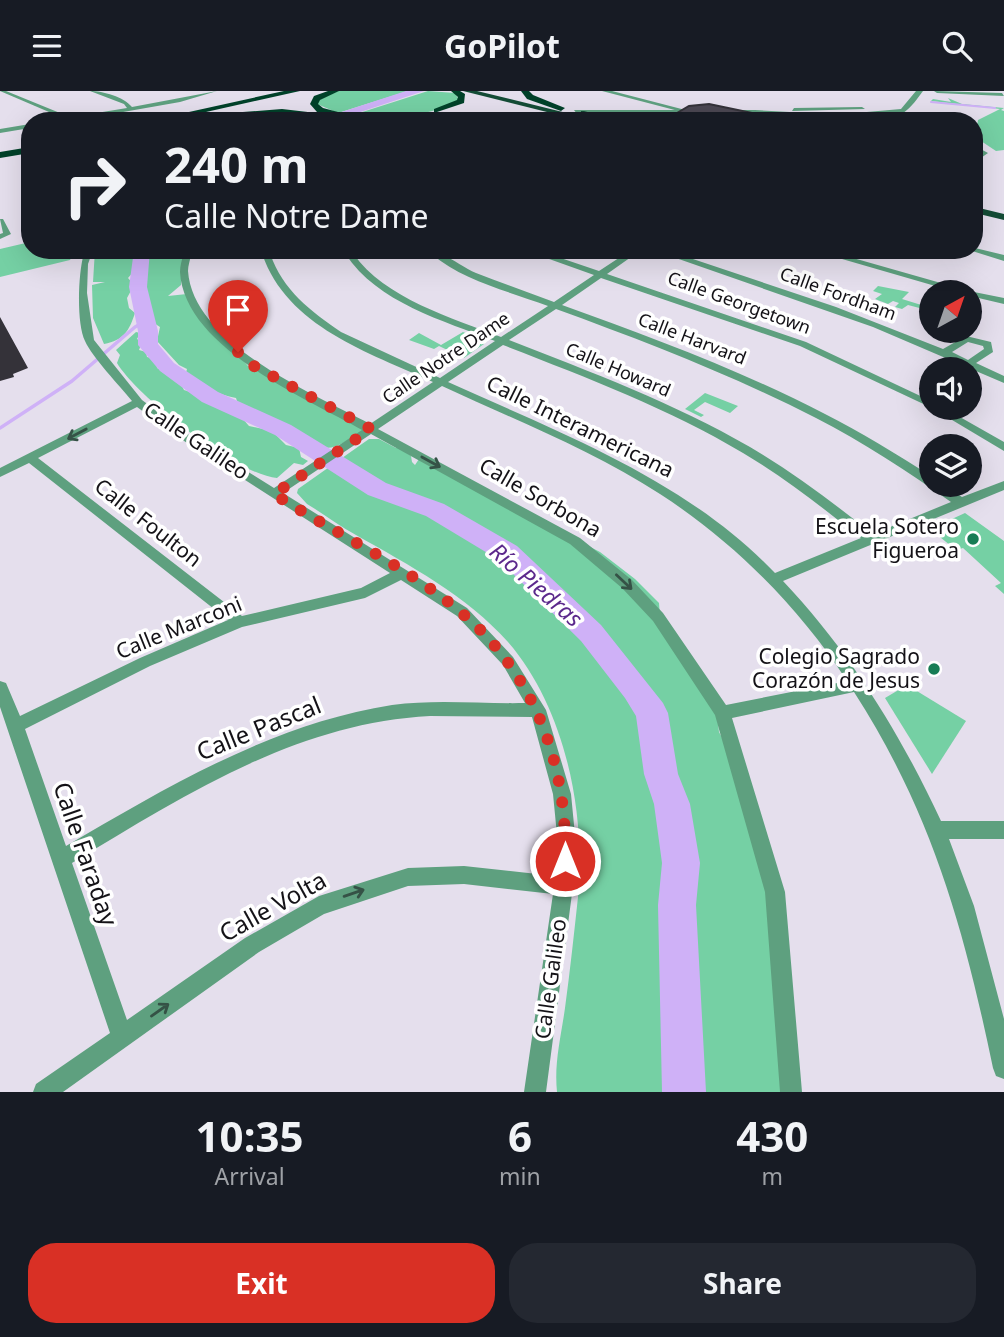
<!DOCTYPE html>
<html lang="en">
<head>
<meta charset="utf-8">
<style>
  :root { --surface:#171b24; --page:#242831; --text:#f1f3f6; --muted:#9ea1a6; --accent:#d93025 }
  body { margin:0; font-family:"Noto Sans",sans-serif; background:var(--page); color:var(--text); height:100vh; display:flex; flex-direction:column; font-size:26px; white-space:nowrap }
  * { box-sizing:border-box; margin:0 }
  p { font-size:23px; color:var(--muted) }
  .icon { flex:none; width:38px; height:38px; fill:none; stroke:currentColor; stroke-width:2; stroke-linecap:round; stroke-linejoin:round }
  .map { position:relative; height:1001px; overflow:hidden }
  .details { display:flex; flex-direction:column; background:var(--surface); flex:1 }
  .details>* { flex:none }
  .banner { position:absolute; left:21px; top:21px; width:962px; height:147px; border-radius:28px; box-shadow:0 7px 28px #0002; background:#171b24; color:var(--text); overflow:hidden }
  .needle { width:46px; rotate:40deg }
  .buttons { position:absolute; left:919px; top:189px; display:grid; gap:14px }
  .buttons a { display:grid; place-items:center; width:63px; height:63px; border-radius:50%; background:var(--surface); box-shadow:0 7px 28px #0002; font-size:35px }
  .pin { position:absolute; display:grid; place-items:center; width:60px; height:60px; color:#fff; margin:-72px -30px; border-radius:50% 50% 50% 0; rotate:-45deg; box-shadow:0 0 7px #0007 }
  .pin .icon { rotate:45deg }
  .me { position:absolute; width:77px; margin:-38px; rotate:0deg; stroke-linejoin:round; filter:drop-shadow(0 0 5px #0008) }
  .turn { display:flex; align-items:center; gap:24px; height:147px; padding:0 28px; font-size:32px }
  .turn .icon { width:91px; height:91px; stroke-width:2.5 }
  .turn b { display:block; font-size:49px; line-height:60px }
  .eta { display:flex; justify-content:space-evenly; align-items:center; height:119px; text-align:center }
  .eta b { font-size:42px; font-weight:700; line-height:49px }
  .button { display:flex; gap:14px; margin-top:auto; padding:14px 28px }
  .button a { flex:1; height:80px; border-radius:28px; background:var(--accent); color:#fff; font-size:28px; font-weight:700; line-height:80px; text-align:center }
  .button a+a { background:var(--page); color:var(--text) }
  header { display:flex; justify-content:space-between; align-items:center; height:91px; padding:0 28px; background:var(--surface); font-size:32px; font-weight:700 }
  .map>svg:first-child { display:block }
</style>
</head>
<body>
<header><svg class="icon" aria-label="menu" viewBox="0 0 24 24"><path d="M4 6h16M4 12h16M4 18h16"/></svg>GoPilot<svg class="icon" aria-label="search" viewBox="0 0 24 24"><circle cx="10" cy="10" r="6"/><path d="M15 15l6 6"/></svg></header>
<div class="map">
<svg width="1004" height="1001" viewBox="0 0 1004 1001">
  <rect width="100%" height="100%" fill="#e5dfed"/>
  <g fill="#75d0a4">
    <polygon points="338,0 408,0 338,22 317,13 319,9"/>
    <path d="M428,0L455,2L459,9C427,27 388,28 353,24Z"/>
    <polygon points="948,7 962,13 1004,17 1001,19 1004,20 1004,59 996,60 975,46 978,29 1000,18 931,10 933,8 951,11"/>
    <polygon points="30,151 30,159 76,159 70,169 0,186 0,158"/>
    <path d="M95,159H133L139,166L132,176L134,180L128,187L134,194L127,207L129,217L135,222C129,240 124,249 104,253L93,227L92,194L105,191H93Z"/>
    <path d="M149,159H184L181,194L168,205L187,203L248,275L365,338C329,362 327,364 293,338C284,331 250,316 238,313L236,307C218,304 200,294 185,285L187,278L179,274L157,250L160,236L140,223L139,213L134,205L142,192L148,167L145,163Z"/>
    <polygon points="878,195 909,201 902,208 931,217 931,220 908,214 902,218 895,216 899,212 893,210 888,213 875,208 882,203 873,200"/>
    <path d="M136,241L140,242L137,248L142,251L139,259L146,261L147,266L156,268L157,277L179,289L184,299L196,303L201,309H213L217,314L236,320L249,335L272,340L286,354L299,357L301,366L308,370L303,374L294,372L277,387C238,384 138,307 117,272L120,264L116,259Z"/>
    <polygon points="463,241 485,250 484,253 464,267 439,255 434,258 409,249 419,242 441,254"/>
    <polygon points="705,302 738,315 730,322 705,311 694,319 704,324 701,326 685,318"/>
    <path d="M369,348H379L396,357L399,356L411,365L412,371L415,374L419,368L600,461L635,488L659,512L660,525L717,625L719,641L728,658L767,789L787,1001H557C554,972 561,946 565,917C570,880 574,843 578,806C586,721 565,617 508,551C467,505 409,474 356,444C339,435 324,423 307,413L297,402L298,398Z"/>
    <polygon points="965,422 1004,450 1004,503 995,495 1001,492 963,457 956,459 930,438"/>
    <polygon points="907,594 966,630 932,683 885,607"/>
  </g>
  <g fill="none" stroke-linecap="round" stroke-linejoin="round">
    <polyline stroke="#cfb1f7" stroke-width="2" points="931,11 995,17"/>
    <polyline stroke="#cfb1f7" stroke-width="3.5" points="0,337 72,290 135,236 146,230"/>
    <g fill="#cfb1f7" fill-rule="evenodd">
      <polygon points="406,0 424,0 333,30 314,30"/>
      <polygon points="134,159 150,159 147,196 158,240 158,253 174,272 218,301 291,334 386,392 444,413 517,455 601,534 663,612 668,622 678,683 690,713 700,772 696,814 706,1001 662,1001 658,814 662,772 654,713 644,683 636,625 625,607 581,550 499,469 426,425 368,404 275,344 202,311 160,280 138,254 138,240 129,196"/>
    </g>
    <g fill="#5ea07f" fill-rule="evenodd">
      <path d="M0,0H6L60,22L66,27L127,17L124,13L90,0C103,0 124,6 132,16L217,0L180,11L72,30H57L60,28L56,24Z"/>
      <polygon points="602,0 612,0 697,22 694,24"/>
      <polygon points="934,0 1002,2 1004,5 937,2"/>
      <polygon points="794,17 862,16 865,18 792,20"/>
      <polygon points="30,33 30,37 0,42 0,38"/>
      <polygon points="975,55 988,62 975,71 975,66 980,62 975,59"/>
      <polygon points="0,128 3,128 11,143 0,148 0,143 3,142"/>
      <polygon points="975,157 1004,164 1004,170 969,159 975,159"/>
      <path d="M85,159H93L88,173L87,202L94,249L142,309L189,344L274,397L362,339C305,307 184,256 180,181C180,174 183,166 184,159H192C191,166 188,174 188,180C193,253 314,303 370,333L433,291C368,261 284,235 261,159H269C281,198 309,219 341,241L440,287L495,250C442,229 374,211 343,159H351C380,206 452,227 501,246L548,215C508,200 459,189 427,159C442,159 461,176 476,182C502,192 528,201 554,211L594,184L524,159H537L599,180L631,159H641L607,183L806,251L931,310V317H944L1004,351V360L932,317L800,255L601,187L562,214C651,246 740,279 825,323C861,341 896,363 931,385V394H943L962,406L1004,390V399L783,490C850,561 900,642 941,730H1004V748H949L974,815L1004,928V988L996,985L993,977C964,838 932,722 854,601L732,627L785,801L802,1001H780L765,801L715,624L653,530L622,497L570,453L371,343L283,402L467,517L513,566L546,619L571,703L575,744L573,795L546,1001H524L553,803L464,793L408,795L324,823L259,861L63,1001H33L36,993L110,942L0,616V590L6,592L20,625L140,567L228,529L29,372L0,386V377L132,310C120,295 92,266 85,250C76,232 78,178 85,159ZM556,218C644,250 732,284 816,327C863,351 908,381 951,411L873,443C833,412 793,381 750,356C674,312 591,281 509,249ZM503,254C585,286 668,317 743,362C785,387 823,417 861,447L775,482C686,389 563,343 448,291ZM442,295C515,329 592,359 660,403C734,451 799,516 847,590L726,614L663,522L632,489L580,447L378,338ZM137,316L181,348L390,482L361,497L242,525L38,367ZM401,489L457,525L503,574L525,612C481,613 436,608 392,614C272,633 169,695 66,755L25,638L150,575L242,536L365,507ZM430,625L532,626L553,703L557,744L555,785L464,775L408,777L319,805L245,847L127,929L72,772C183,705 296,632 430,625Z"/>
      <path d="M653,159H666L836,216L943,258L966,245L991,251L993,261L976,272L1004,285V292L873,236ZM968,251L983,255L984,258L968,269L952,261Z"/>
      <polygon points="811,159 825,159 969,200 1004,207 1004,213 970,205 970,201 956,201"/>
    </g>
    <g fill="#5ea07f" fill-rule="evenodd">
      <path d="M916,0H923C914,12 906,25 889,27L891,23L848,25L844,23L901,18Z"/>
      <polygon points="574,19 755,19 826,23 866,30 755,23 577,23"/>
    </g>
    <g fill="#144c36" fill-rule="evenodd">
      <polygon points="463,0 477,0 599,30 583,30"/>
      <polygon points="581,20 584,20 620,30 605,30 581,24"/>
      <polygon points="703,21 706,25 662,30 676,23"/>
      <polygon points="975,116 1004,123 1004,129 975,122"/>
    </g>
    <g fill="#004129" fill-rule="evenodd">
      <polygon points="284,0 300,0 166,30 148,30"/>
      <path d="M328,0H339L320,9L318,13L323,17L338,21V25C401,31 465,21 528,22C547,22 574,20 591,30L481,27L337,30L282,24L203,30L199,27L203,24L282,18L325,23L317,21L310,13L314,5Z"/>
      <polygon points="451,0 460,0 465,3 464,12 434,22 434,18 457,9 458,6"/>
      <polygon points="521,0 529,0 533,4 565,17 561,20 527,8"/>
      <polygon points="30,56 30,62 0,67 0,61"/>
    </g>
  </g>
  <polygon fill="#403d47" points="677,22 752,22 750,30 676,30"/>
  <g fill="#343239">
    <polygon points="752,22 750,30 739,30"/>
    <polygon points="0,226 28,277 13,283 14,286 0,290"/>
  </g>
  <polygon fill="#4b4752" stroke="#343239" stroke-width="2" points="709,13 752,22 739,30 714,30 677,22 689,15"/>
  <defs><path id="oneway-shaft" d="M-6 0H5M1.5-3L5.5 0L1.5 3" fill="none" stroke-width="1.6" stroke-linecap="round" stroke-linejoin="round" transform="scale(1.75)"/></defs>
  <g stroke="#355246">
    <use href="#oneway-shaft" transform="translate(77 343) rotate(152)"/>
    <use href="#oneway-shaft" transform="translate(431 371) rotate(29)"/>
    <use href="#oneway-shaft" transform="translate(624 491) rotate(43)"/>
    <use href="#oneway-shaft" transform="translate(354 802) rotate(-19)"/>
    <use href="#oneway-shaft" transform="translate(160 919) rotate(-35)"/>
  </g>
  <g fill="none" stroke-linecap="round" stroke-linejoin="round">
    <path stroke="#d93025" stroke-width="12" stroke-dasharray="0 21.6" d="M238,261L254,275L371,338L274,403C333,441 410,477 463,523C536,585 568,676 565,770"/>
  </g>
  <g fill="#177c55" stroke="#fff" stroke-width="2.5">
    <circle cx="973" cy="448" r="7"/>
    <circle cx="934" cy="578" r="7"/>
  </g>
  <g text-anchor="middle" stroke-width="7" stroke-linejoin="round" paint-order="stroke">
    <g font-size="18" fill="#141217" stroke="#fff">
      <text transform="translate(838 203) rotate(20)" y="6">Calle Fordham</text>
      <text transform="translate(739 212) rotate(20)" y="6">Calle Georgetown</text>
      <text transform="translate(692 248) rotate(21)" y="6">Calle Harvard</text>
      <text transform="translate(446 267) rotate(-34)" y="6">Calle Notre Dame</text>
      <text transform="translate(618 279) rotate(23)" y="6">Calle Howard</text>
    </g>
    <g font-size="21" fill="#141217" stroke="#fff">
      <text transform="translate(580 336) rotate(26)" y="7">Calle Interamericana</text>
      <text transform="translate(196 350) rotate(34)" y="7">Calle Galileo</text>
      <text transform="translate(540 407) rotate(30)" y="7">Calle Sorbona</text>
      <text transform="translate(148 432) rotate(38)" y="7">Calle Foulton</text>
      <text transform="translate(179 537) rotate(-22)" y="7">Calle Marconi</text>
      <text transform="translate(551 888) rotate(-82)" y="7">Calle Galileo</text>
    </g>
    <g font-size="21" fill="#141217" stroke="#fff" text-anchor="end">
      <text x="959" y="443">Escuela Sotero<tspan x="959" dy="24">Figueroa</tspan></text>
      <text x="920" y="573">Colegio Sagrado<tspan x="920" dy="24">Corazón de Jesus</tspan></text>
    </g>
    <g font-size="23" font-style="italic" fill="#5c298c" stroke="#fff">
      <text transform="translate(536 494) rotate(41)" y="8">Río Piedras</text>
    </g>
    <g font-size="24" fill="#141217" stroke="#fff">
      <text transform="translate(259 638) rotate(-22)" y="8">Calle Pascal</text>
      <text transform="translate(85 763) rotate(71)" y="8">Calle Faraday</text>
      <text transform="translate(273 816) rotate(-29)" y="8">Calle Volta</text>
    </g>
  </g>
</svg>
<div class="buttons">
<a><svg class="needle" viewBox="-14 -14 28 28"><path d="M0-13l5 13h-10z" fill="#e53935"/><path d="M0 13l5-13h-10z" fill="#9ea1a6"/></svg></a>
<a><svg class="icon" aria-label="sound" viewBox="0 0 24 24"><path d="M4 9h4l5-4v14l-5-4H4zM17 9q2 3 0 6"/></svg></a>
<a><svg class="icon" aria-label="layers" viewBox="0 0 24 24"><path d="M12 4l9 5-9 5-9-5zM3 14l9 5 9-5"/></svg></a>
</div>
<div class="pin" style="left:238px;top:261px;background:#d93025"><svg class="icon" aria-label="arrive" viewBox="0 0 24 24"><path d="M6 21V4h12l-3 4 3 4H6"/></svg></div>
<svg class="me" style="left:565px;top:770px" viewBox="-20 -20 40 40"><circle r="17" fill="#d93025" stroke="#fff" stroke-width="3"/><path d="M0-11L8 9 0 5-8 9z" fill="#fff"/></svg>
<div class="banner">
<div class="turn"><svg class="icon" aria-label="right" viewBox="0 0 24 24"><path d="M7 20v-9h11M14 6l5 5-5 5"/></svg><div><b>240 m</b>Calle Notre Dame</div></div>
</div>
</div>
<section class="details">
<div class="eta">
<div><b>10:35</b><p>Arrival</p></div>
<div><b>6</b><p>min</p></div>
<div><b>430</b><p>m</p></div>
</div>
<div class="button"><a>Exit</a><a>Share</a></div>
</section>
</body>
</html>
